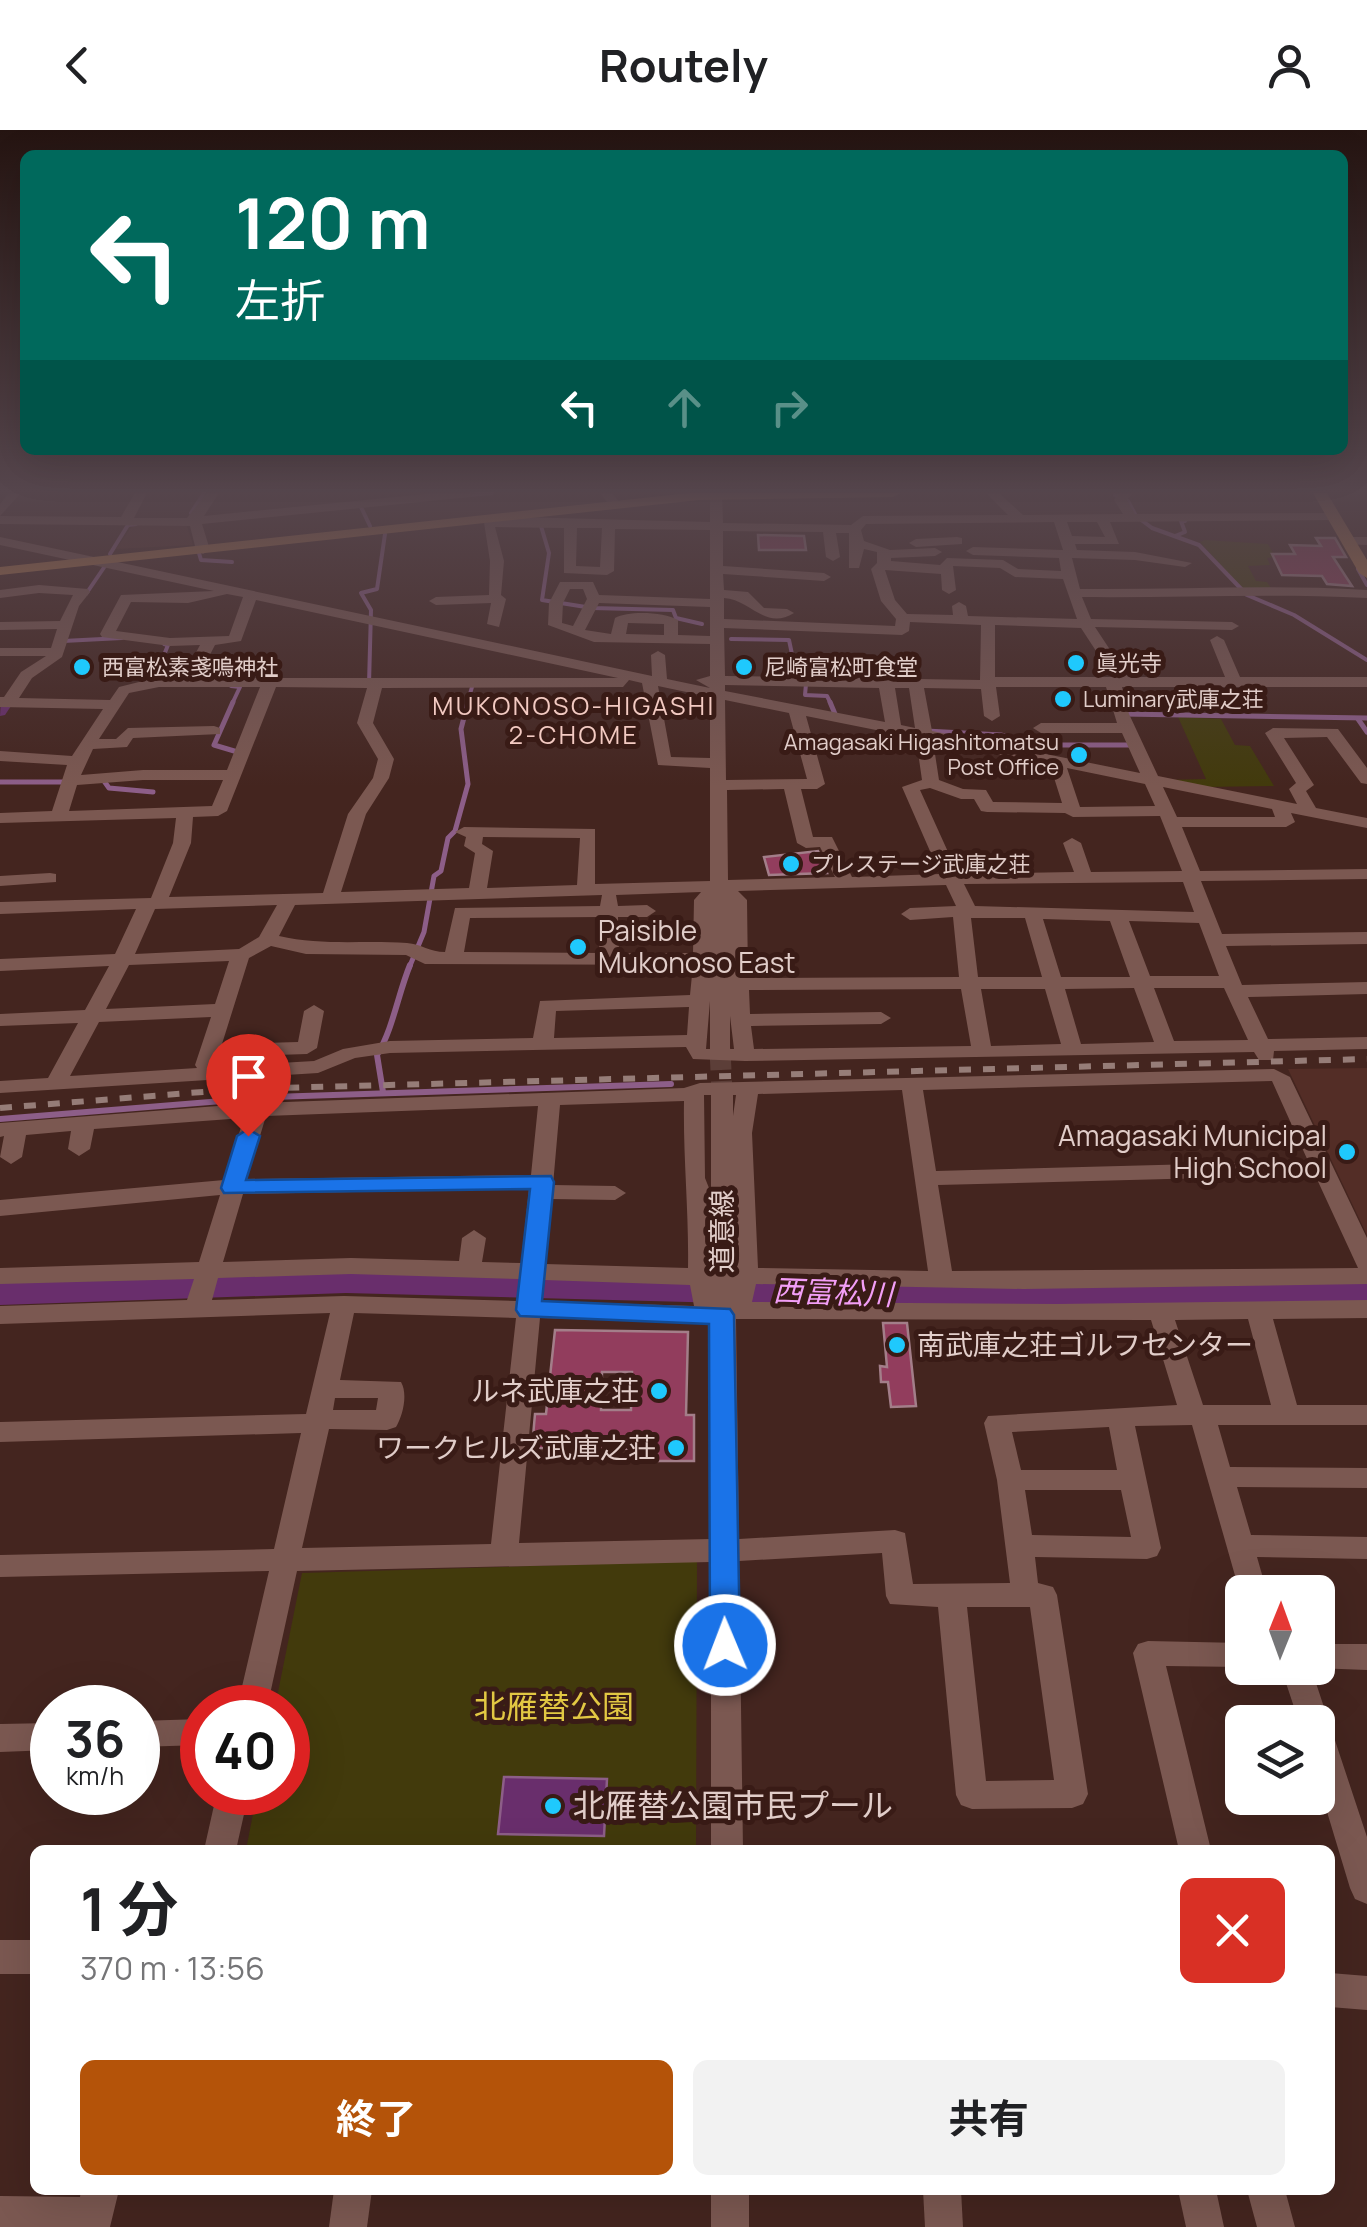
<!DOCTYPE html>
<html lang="ja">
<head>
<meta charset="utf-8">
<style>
  :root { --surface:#fff; --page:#f2f2f2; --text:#202124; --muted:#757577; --accent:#b45309 }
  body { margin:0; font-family:Manrope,"Noto Sans JP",sans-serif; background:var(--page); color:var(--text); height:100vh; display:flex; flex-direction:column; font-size:38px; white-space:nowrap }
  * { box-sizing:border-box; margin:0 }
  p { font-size:32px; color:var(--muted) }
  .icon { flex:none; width:55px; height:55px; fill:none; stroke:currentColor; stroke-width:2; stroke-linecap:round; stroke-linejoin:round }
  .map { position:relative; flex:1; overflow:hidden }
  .drawer { position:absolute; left:30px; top:1715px; width:1305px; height:350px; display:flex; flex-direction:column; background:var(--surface); border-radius:15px; box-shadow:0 10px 40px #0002 }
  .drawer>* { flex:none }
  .top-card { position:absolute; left:20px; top:20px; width:1328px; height:305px; border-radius:15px; box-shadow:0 10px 40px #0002; background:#00695c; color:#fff; overflow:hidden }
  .needle { width:65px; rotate:1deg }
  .fabs { position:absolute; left:1225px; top:1445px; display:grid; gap:20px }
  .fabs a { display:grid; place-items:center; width:110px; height:110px; border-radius:15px; background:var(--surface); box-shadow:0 10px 40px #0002; font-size:50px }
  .speed { position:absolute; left:30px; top:1555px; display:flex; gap:20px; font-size:50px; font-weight:700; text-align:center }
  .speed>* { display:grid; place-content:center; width:130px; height:130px; border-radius:50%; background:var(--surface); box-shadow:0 10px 40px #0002; line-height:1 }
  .speed small { font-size:25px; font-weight:400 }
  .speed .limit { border:15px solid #d22; background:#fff; color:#111 }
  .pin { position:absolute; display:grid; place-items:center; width:85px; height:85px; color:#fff; margin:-102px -42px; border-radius:50% 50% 50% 0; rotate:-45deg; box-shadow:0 0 10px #0007 }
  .pin .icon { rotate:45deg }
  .me { position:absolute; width:110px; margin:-55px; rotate:359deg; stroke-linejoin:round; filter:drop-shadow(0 0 8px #0008) }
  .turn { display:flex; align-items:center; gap:35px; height:210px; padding:0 50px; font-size:45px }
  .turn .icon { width:130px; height:130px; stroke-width:2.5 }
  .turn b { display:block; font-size:70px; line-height:85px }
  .lanes { display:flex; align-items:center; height:95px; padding:0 50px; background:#0003; justify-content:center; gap:50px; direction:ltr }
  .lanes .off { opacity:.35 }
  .round { display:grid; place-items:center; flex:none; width:105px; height:105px; border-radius:15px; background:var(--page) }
  .headline { display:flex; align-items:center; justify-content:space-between; height:170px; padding:0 50px }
  h1 { font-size:60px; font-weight:700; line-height:75px }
  .button { display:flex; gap:20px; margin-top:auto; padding:20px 50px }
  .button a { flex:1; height:115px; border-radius:15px; background:var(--accent); color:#fff; font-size:40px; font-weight:700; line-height:115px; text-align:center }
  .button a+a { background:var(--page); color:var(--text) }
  header { display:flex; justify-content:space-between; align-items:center; height:130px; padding:0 50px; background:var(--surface); font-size:45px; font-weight:700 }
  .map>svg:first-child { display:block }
</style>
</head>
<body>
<header><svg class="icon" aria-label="back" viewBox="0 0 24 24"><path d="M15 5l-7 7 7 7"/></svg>Routely<svg class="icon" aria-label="person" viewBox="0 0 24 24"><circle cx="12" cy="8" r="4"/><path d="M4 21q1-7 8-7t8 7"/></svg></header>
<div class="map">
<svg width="1367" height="2097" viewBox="0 0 1367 2097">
  <rect width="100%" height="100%" fill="#44251f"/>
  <g fill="#532d26">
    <polygon points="133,395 187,396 193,415 116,419"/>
    <polygon points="1367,938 1367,1105 1288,939"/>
  </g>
  <g fill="#423a0c">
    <polygon points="1205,410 1268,414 1275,427 1267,428 1270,435 1248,436 1256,451 1267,452 1271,458 1242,458 1200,412"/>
    <polygon points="1178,587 1221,589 1235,615 1250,616 1274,656 1201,657 1167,650 1206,649"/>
    <polygon points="697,1431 696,1720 246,1720 257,1663 288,1662 288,1578 275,1577 302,1443"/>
  </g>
  <polygon fill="#692e6c" stroke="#8d5e88" stroke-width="2.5" points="504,1647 607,1649 604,1706 498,1704"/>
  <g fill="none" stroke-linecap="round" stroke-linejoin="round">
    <g stroke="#8d5e88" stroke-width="4">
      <polyline points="468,365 492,363"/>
      <polyline points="1115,365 1128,371 1136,386 1152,398 1199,415 1247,465 1294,485 1367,530"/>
      <polyline points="361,377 370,396"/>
      <polyline points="191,383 204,363"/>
      <polyline points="541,396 549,423 542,470 592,478 673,480 676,488 702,494"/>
      <polyline points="1175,406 1185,402 1181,391 1185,391"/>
      <polyline points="199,423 201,430 232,432"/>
      <polyline points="110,424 128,395 136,394"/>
      <polyline points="1358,439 1367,455"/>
      <polyline points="86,464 105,436"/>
      <polyline points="731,509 789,510 797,548"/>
      <polyline points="63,511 122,508"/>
      <polyline points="159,554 158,540 168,515 164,514"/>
      <polyline points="369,554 371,480 361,463 377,459 385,404"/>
      <polyline points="806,554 805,565 827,566 831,574"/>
      <polyline points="231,556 240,557 232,574"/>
      <polyline points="467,574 472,557"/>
    </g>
    <g stroke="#8d5e88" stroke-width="5">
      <polyline points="233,572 214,615 241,623"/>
      <polyline points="830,572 835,584"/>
      <polyline points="1123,584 1367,588"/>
      <polyline points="1358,589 1367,602"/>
      <polyline points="926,601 1001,605 1036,615 1130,615"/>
      <polyline points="104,651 109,658 153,662"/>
      <polyline points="0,652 64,652"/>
      <polyline points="409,838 424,802 434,746 441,741 448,708 455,701 468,654 461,599 468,572"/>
    </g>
    <g stroke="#8d5e88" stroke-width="6">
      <path d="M383,962L377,925C393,899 398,864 410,835"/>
      <polyline points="0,989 272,967 671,954"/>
    </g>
    <polygon fill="#692e6c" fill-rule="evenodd" points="1,570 13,573 5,585 0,586"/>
    <polygon fill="#692e6c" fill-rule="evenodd" points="346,1137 1029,1155 1367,1151 1367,1177 1029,1181 346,1163 0,1175 0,1149"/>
  </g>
  <g fill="#923d5d" stroke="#a37e89" stroke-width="2.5" fill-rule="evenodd">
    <polygon points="758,405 804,406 806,420 759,420"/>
    <polygon points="1316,408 1335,408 1346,427 1333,427 1352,456 1327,454 1322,446 1282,445 1272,424 1295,424 1290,415 1321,416"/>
    <polygon points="818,721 827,743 769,745 764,727"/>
    <polygon points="883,1193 907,1193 916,1276 891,1277 888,1252 881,1252 880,1236 887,1237"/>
    <path d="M555,1200L688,1202L686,1285H694V1331H657V1319L532,1318L535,1284H546ZM602,1242H632L631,1280H601Z"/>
  </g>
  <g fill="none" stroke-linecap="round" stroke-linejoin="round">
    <polyline stroke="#5c3e38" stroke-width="21" stroke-dasharray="21 11" stroke-linecap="butt" points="720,919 722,963"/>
    <g fill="#7b5851" fill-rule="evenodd">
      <polygon points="9,363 21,363 0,386 0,374"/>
      <polygon points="135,363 147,363 134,388 187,388 207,363 219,363 204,386 436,363 476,363 470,367 202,394 210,420 203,424 196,420 190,396 0,394 0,386 121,387"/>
      <polygon points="600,363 612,363 621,374 611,377"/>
      <path d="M710,363H722L723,393L851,395L863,386L1008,385L986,363H999L1023,385L1123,384L1114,370L1120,363H1133L1127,370L1135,384L1338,383L1340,386L1334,390L1110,392L1119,414H1075L1077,420L1135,422L1192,433L1185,437L1135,430L1072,428L1080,459C1176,460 1271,454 1367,460V468C1272,463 1177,468 1082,467L1091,489L1232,492L1239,496L1232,500L1095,497L1128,547H1225L1210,510L1217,506L1224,510L1240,547H1367V557H1122L1129,584L1158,646L1297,674L1289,659L1296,653L1265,603L1273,598L1338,599L1367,638V654L1361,653L1327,607L1284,608L1314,655L1306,661L1316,678L1367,688V698L1291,683L1295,692L1286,697H1182L1200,741L1367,739V749L1201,751L1222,804L1367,802V814L1226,816L1242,855L1367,852V864L1248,867L1268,909L1367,907V919L1274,921L1273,930H1259L1254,922L745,931L693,929L686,917L390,923L355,928L318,943L0,963V951L48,948L78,893L0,896V884L85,880L109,836L0,841V829L115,824L136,779L0,784V772L151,768L173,713L176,688L0,693V683L52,681L67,635L0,631V621L72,626L103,579L0,577V567H4L21,542L46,526H0V518H51L57,499L0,500V492L60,491L73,465L39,463L0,468V460L39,455L88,459L90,462L79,476L62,527L32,548L19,568L110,570L119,557L159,547H183L200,515L170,516L102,507L100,504L121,465L214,461L0,415V407L652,546L651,525L658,521L665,525L667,549L710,558L696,550L710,546V514L594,512L548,495L549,473L560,452H593L599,465L710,469V400L615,399L614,441L607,445L564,443V398L495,397L504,431L501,465L506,469L499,497L487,494L491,473L436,475L429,471L436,467L489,465L490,431L483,386L710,392ZM1054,392L1063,420L973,417L966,421L973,425L1059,428L1061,441L1018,439L1003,430L947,428L940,435L891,431V428L935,426L942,422L935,418L890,420L864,411L861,400L866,394ZM1067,392H1097L1105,407L1072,406ZM577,398H602L600,437L576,436ZM723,401L823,402L826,427L833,431L840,427L836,403H849V438H859L864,419L877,422V433L871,439L881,471L896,489L895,496L724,489V468C750,469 765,501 794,483L787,479L764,478L748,462L724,460L723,444L824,451L831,447L824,443L723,436ZM953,436L1000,438L1015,447L1063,449L1077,489L968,486L966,476L959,472L952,476L953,485L907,484L895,470L885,440L941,444L942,460L949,464L956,460ZM570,459H583L587,469L573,496L562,493L563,473ZM227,464L243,467L229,506L170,508L116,501L131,472L188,473ZM256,470L618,548H198L215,515L241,511ZM599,473L710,477V506L678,505V490C664,482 629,480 615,488L611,504L585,500ZM910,492L981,495L980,550L725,546L724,498L902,505L909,501ZM628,493L664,494V505L626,504ZM995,495L1081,498L1113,547H995ZM629,550L642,553L658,635L710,638V751L595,754V699L464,697L455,702L466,707L464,716L475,723L469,758L341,762L366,684L389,648L394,629L373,593L382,558L623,557ZM725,555L879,558L885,592L725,561ZM658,556L710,567V628L671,627ZM159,557H260L227,640H143L81,645L93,619L127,617L133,608L220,604V598L214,596L128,598L116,609H99L129,563ZM276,557L367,558L357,593L378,629L373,648L348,684L323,763L169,767L191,713L193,687L218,686L227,681ZM996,557H1106L1117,593H1041L1033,598L1041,603H1122L1140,643L932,601L924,558L981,559L984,586L992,591L1000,586ZM895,558H909L915,598L901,595ZM725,570L789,583L807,649L726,650ZM806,586L916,608L922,650L902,657L940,744L852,747L832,707H813L801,659H817L825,654ZM933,611L1050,635L1062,673L993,672L986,660L963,659L939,650ZM1067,638L1145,654L1155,676L1080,677ZM143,650H223L212,676L69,681L77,655ZM1163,657L1272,679L1275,687H1177ZM930,658L961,669H974L981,681L987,682L1065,683L1073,687L1160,686L1182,741L1091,742L1081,713L1072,708L1063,713L1074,742L958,744L920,660ZM784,659L797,713L806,718L820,717L835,747L728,750L727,660ZM483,707L580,708L577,755L487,758L493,721L482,714ZM1183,752L1194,782L975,776L964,754ZM946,755L956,776L910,778L901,784L910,790L953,787L959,847L748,848L747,770L738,761ZM701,762L694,770L693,823H619L618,787H647L656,781L647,775L618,776L616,765ZM602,765L600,776L455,778L445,822C430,822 421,814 407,813C363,810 321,816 279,806L295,775ZM277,775L259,807L239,819L135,824L155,779ZM600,787L599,823L464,822L470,788ZM971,788H1025L1042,847H978ZM1043,789L1110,791L1130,847H1061ZM1129,791L1199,793L1219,846H1150ZM271,816L306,824L406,825L425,834L693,835L690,865L540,871L533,908L390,911L343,919L314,931L214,937L218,927L307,924L317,918L324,881L314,875L304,881L298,912L222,914L249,828ZM229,831L215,874L106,879L129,835ZM1134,858L1154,912L1081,914L1065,859ZM1154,858H1224L1248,910L1174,911ZM961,859L971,916L754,919L751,896L881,894L891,888L881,882L750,884L749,860ZM981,859H1045L1061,914L991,916ZM710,871V919H706ZM689,877L687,905L554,908L556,881ZM730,886L734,919H730ZM211,887L195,935L197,938L70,946L99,892Z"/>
      <polygon points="957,407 962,408 962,414 916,417 909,413 916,409"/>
      <polygon points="1348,407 1367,407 1367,415 1343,414 1343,408"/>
      <polygon points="50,743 56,744 56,752 0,756 0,746"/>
      <path d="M1274,939L1290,947L1367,1108V1154L1023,1159L756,1154L752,1172L1057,1174L1367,1170V1188L1273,1189L1297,1275H1367V1295H1218L1230,1337L1367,1338V1358L1237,1357L1251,1405L1367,1407V1429L1257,1427L1267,1462H1242V1470L1192,1295L1135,1296L1161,1418L1157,1426L1147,1429L1035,1427L1038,1453L1053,1457L1057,1465L1088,1664L1083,1674L1072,1678L972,1679L961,1675L956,1665L938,1477L890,1474L886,1466L882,1423L739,1431L743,1720H711V1432L297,1441L267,1578H237L269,1441L0,1447V1425L274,1419L301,1303L0,1312V1292L306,1284L330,1183L0,1194V1176L187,1170L194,1149L0,1154V1138L199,1132L220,1065L0,1086V1070L224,1050L244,988L94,999L90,1019L79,1026L68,1019L71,1001L26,1005L22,1027L11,1034L0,1027L4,1006L0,1007V993L257,973L684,958L700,953ZM1272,951L1308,1031L936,1041L923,960ZM902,960L928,1141L758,1138L752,1003L758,964ZM704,965H711V1063L705,1048ZM733,965H736L733,986ZM684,971C683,1028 689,1081 688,1138L545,1134L551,1069L615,1070L626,1063L615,1056L553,1055L560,975ZM538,976L531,1045L247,1049L266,986ZM1315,1045L1358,1138L952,1141L938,1055ZM529,1059L521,1133L482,1132L486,1108L474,1100L462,1108L459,1131L351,1128L223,1132L243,1064ZM351,1144L520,1149L517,1171L344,1166L212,1170L218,1148ZM544,1150L690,1155L694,1176L542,1171ZM354,1183L516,1188L491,1414L302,1418L329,1299L387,1300L396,1297C403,1285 408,1264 401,1252L340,1250ZM540,1188L711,1193V1409L519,1413ZM736,1189L1151,1190L1177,1275L988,1286L984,1293L997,1350L1010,1453L913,1454L905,1403L895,1400L739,1409ZM1248,1189L1271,1275H1203L1175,1190ZM335,1268H378L376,1280H333ZM1109,1297L1117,1340H1021L1012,1302ZM1025,1360H1121L1131,1407L1032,1405ZM967,1477H1030L1054,1650L986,1651Z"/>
      <polygon points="1148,1511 1242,1513 1242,1537 1166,1536 1211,1720 1179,1720 1133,1523 1138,1514"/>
      <polygon points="1318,1514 1367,1514 1367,1540 1315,1538"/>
      <polygon points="1281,1538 1311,1538 1367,1707 1367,1774 1355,1769 1350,1758 1318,1652 1318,1592 1299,1592"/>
      <polygon points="202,1589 202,1615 138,1617 138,1591"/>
      <polygon points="52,1593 52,1620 0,1622 0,1594"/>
      <polygon points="217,1662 249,1662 236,1720 204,1720"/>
      <rect x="0" y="1810" width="35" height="34"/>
      <polygon points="1330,1843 1367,1846 1367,1880 1330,1877"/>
      <polygon points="81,2060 119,2060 110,2097 0,2097 0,2066 80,2067"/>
      <polygon points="334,2060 372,2060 367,2097 329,2097"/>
      <rect x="711" y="2060" width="38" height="37"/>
      <polygon points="923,2060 961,2060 963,2097 925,2097"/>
      <polygon points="1178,2060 1216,2060 1224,2097 1186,2097"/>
      <polygon points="1247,2060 1285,2060 1295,2097 1257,2097"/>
    </g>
    <g fill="#b27949" fill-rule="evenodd">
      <polygon points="690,363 900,363 893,367 699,370 0,445 0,437"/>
      <polygon points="1313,363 1327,363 1367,430 1367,448 1359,443"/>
    </g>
    <polyline stroke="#967d78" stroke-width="6" stroke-dasharray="12 12" stroke-linecap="butt" points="0,978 240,959 1367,929"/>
  </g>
  <linearGradient id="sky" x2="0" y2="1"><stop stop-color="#251411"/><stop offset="0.55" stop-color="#56464d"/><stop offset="1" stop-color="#56464d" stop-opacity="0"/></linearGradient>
  <rect width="1367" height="656" fill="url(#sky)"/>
  <polygon fill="#1a73e8" stroke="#114b97" stroke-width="2.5" points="248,999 260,1006 246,1050 551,1046 554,1052 542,1171 730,1179 734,1185 740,1515 736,1524 725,1528 715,1524 710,1515 709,1194 520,1186 516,1180 530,1059 224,1063 221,1058 237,1006"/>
  <g fill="#1fc9fd" stroke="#391b16" stroke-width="4">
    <circle cx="1076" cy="533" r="10"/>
    <circle cx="82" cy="537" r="10"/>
    <circle cx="744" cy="537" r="10"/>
    <circle cx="1063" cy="569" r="10"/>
    <circle cx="1079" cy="625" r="10"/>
    <circle cx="791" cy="734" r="10"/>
    <circle cx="578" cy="817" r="10"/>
    <circle cx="1347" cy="1022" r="10"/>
    <circle cx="897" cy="1215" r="10"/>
    <circle cx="659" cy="1261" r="10"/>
    <circle cx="676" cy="1318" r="10"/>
    <circle cx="553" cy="1676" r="10"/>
  </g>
  <g text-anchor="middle" stroke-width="10" stroke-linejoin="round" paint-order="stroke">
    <g font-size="22" fill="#e1cdc9" stroke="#391b16" text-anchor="start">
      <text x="1096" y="541">眞光寺</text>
      <text x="102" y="545">西富松素戔嗚神社</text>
      <text x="764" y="545">尼崎富松町食堂</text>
      <text x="1083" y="577">Luminary武庫之荘</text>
      <text x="1059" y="620" text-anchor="end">Amagasaki Higashitomatsu<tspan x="1059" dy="25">Post Office</tspan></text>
      <text x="811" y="742">プレステージ武庫之荘</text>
    </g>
    <g font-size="25" letter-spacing="2.5" fill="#f3cac2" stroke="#391b16">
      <text x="574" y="585">MUKONOSO-HIGASHI<tspan x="574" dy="29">2-CHOME</tspan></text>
    </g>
    <g font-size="28" fill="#e1cdc9" stroke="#391b16" text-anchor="end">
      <text x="598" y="811" text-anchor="start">Paisible<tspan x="598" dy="32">Mukonoso East</tspan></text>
      <text x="1327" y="1016">Amagasaki Municipal<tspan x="1327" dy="32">High School</tspan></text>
      <text x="917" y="1225" text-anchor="start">南武庫之荘ゴルフセンター</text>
      <text x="639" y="1271">ルネ武庫之荘</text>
      <text x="656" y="1328">ワークヒルズ武庫之荘</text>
    </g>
    <g font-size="28" fill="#e1cdc9" stroke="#391b16">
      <text transform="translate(722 1101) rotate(-90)" y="10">道意線</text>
    </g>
    <g font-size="30" font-style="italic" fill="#f29ef6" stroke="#391b16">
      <text transform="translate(833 1163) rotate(2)" y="10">西富松川</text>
    </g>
    <g font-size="32" fill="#e2c843" stroke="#391b16">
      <text x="554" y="1588">北雁替公園</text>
    </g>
    <g font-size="32" fill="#e1cdc9" stroke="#391b16" text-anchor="start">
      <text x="573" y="1687">北雁替公園市民プール</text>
    </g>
  </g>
</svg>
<div class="fabs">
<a><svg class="needle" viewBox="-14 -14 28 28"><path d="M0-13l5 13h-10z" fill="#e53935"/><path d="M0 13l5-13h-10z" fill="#757577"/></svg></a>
<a><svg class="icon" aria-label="layers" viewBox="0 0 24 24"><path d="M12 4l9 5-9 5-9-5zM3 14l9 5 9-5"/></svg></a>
</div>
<div class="speed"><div>36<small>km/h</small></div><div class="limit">40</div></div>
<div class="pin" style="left:248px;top:1006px;background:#d93025"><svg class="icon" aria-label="arrive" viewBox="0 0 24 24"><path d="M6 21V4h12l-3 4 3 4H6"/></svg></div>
<svg class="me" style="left:725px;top:1515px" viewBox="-20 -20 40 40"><circle r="17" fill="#1a73e8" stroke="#fff" stroke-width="3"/><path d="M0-11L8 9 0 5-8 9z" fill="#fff"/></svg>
<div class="top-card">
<div class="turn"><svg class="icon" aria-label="left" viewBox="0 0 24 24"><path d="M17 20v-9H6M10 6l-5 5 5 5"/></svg><div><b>120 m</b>左折</div></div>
<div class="lanes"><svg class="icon" aria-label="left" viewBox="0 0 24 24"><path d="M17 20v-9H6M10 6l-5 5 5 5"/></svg><svg class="icon off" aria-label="ahead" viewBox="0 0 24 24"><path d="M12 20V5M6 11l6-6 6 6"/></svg><svg class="icon off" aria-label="right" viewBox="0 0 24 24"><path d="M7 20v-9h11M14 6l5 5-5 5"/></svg></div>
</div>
<section class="drawer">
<div class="headline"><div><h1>1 分</h1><p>370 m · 13:56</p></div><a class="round" style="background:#d93025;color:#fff"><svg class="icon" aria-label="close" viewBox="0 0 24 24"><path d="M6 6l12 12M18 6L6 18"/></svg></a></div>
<div class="button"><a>終了</a><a>共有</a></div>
</section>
</div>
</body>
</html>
